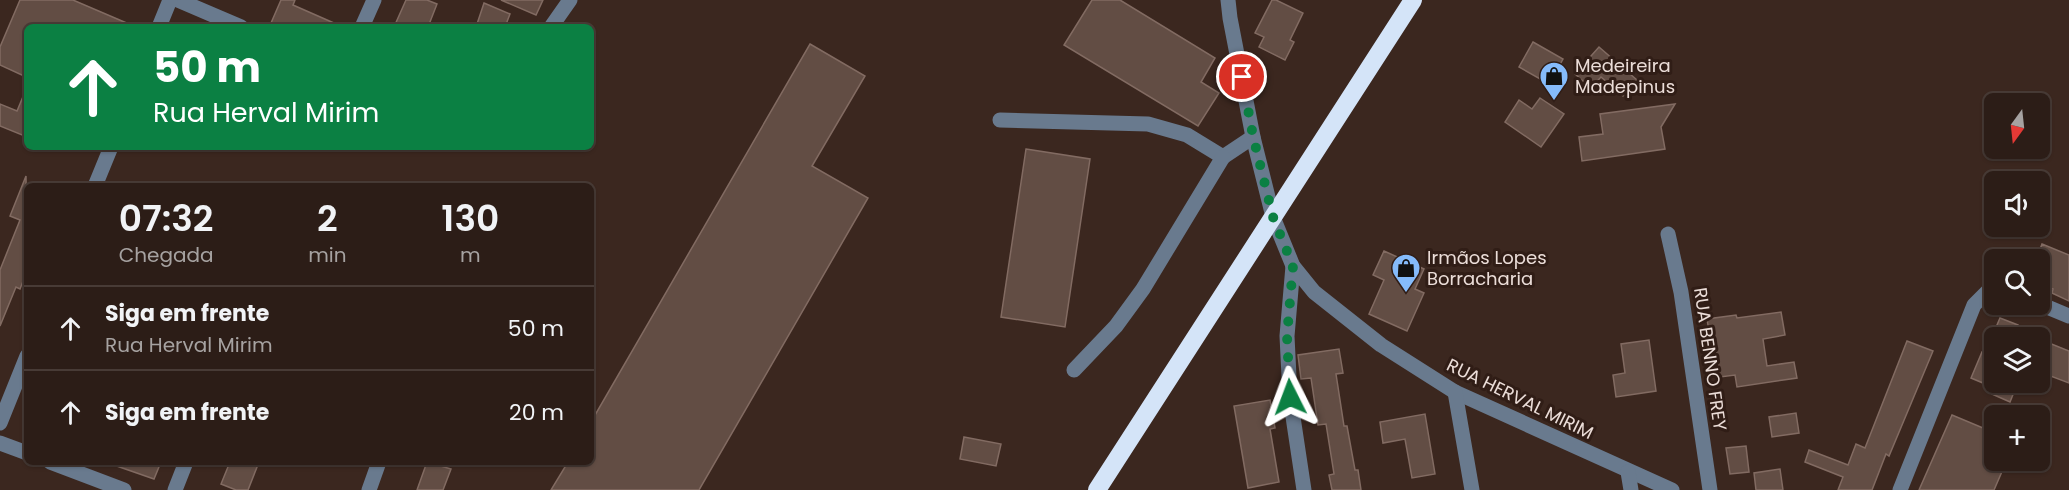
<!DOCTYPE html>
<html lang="pt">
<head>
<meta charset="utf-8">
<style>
  :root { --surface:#2c1d17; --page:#342620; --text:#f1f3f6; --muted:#a6a2a1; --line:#483b36 }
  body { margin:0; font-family:Poppins,sans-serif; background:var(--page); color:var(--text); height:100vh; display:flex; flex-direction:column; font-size:22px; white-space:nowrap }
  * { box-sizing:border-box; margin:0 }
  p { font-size:20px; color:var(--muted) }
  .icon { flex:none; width:33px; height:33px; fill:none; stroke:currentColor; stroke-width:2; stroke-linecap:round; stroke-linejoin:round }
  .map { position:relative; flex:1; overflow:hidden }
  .side { position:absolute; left:24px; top:183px; width:570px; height:282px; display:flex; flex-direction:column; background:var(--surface); border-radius:9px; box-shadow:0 2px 4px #0004,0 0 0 2px var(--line) }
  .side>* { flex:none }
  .top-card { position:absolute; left:24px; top:24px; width:570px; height:126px; border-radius:9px; box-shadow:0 2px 4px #0004,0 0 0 2px var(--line); background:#0b8043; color:#fff; overflow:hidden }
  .needle { width:39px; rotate:195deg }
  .controls { position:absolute; left:1984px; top:93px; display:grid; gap:12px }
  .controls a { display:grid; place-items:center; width:66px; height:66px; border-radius:9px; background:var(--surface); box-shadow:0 2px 4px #0004,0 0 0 2px var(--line); font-size:30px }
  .pin { position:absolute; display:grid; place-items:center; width:51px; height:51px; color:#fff; margin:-26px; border:3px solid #fff; border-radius:50%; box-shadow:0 2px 6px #0007 }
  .me { position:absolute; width:66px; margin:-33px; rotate:357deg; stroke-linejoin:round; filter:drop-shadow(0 0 4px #0008) }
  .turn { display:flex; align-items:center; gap:21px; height:126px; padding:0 30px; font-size:27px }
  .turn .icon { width:78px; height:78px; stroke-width:2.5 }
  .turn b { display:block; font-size:42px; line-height:51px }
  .eta { display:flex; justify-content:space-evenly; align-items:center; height:102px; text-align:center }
  .eta b { font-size:36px; font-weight:600; line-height:42px }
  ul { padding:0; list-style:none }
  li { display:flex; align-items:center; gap:18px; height:84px; padding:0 30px; border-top:2px solid var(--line) }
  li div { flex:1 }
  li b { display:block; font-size:22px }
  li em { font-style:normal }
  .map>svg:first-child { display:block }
</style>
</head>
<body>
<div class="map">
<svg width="2069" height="490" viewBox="0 0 2069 490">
  <rect width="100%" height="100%" fill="#3b271f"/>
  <g fill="#624d44" stroke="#826b62" stroke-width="1.5">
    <polygon points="20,0 73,0 136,27 27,27 27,68 24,76 0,65 0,47"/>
    <polygon points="281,0 295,0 293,5 343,27 281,27 271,23"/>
    <polygon points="406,0 427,0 437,4 428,27 394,27"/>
    <polygon points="501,0 543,0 536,15"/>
    <polygon points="1092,0 1120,0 1215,58 1201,82 1219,93 1198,126 1064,45"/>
    <polygon points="1272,0 1276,0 1303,13 1290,40 1294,42 1285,60 1259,47 1264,37 1255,33"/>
    <polygon points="484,3 510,14 505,27 476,27"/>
    <polygon points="1533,42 1563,59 1549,84 1519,67"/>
    <polygon points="810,44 865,76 812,166 868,198 699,490 551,490 568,462 591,462 591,422"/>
    <polygon points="1599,47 1637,80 1623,96 1601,77 1591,88 1575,74"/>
    <polygon points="27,87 27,137 0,126 0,104 17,111"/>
    <polygon points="1540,98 1564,114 1541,147 1505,122 1519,100 1532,109"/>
    <polygon points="1675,104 1661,127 1665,149 1582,161 1579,137 1603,134 1600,114"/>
    <polygon points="1026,149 1090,159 1065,327 1001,317"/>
    <polygon points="26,176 27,271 20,289 16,287 0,326 0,270 20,220 10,216"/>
    <polygon points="2042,244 2069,255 2069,301 2052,293 2053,289 2040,284 2040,260 2036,260"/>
    <polygon points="1384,251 1424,269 1415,289 1424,293 1407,331 1369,314 1384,280 1373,275"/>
    <polygon points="1781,312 1785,335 1763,339 1767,366 1794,362 1797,378 1737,387 1735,375 1720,377 1715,343 1711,344 1707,319 1736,315 1737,318"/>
    <polygon points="2000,318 2018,325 2013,338 1995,338 1995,388 1971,378 1982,352 1985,353"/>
    <polygon points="1649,340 1656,391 1616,397 1613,375 1625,373 1621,344"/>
    <polygon points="1907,341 1933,351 1889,456 1886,454 1872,490 1838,490 1843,477 1805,462 1809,450 1848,465 1856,444 1865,448"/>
    <polygon points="2044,341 2069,351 2069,383 2040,372 2040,351"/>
    <polygon points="1339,349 1343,373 1336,374 1344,426 1347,426 1355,470 1358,470 1361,490 1332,490 1329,475 1334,474 1326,424 1318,425 1311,378 1301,379 1298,355"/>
    <polygon points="1997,382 2018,382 2010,402 1992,394"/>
    <polygon points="1270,400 1275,428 1270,429 1279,482 1248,488 1234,406"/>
    <polygon points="1796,413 1799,433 1772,437 1769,417"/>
    <polygon points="1425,414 1435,474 1412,478 1405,439 1383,443 1380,422"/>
    <polygon points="1952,415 1995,433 1995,460 2007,460 1994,490 1919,490"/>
    <polygon points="964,437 1001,444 996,466 960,459"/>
    <polygon points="1746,446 1749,472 1730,474 1726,448"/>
    <polygon points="112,462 161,462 154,479 111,464"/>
    <polygon points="230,462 259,462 248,490 236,490 221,484"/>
    <polygon points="427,462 451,469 443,490 417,490"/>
    <polygon points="1780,469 1783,490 1756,490 1754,473"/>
  </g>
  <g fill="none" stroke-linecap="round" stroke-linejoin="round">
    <g stroke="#697a8e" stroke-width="15">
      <polyline points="178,0 241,27"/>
      <polyline points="1228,0 1230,18 1253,137 1273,217 1293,266 1314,292 1381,345 1455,392 1672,490"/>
      <polyline points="159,27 170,0"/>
      <polyline points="362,27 374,0"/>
      <polyline points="551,27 570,0"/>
      <polyline points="1000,120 1148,124 1187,135 1223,157 1253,137"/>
      <polyline points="95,186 111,147"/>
      <polyline points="1668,234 1681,292 1710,490"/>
      <polyline points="1293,266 1287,336 1290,397 1304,490"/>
      <polyline points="2040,304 2069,316"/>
      <polyline points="1074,370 1116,326 1143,289 1223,157"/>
      <polyline points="1455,392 1472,490"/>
      <polyline points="0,423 27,356"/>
      <polyline points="0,443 27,453"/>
      <polyline points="50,462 124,490"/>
      <polyline points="1628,472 1631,490"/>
      <polyline points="175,490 186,462"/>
      <polyline points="369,490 379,462"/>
      <polyline points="1900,490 1974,305 1989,290 1995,291"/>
    </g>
    <polyline stroke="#d4e4f8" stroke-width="18" points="1097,490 1413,0"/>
  </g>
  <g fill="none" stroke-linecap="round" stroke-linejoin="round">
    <polyline stroke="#0b8043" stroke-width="10" stroke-dasharray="0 18" points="1242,77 1253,136 1273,217 1293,266 1287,336 1290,397"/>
  </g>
  <defs>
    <g id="shop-pin" transform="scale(1.5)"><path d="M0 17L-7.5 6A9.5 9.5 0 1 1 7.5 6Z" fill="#85bbfb" stroke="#301d16"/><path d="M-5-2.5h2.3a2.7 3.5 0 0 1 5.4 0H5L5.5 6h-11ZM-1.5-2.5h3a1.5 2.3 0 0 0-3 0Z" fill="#111"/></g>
  </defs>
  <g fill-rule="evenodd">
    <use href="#shop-pin" x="1554" y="76"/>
    <use href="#shop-pin" x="1406" y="268"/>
  </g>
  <g text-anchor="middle" stroke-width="6" stroke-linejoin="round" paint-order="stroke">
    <g font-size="18" fill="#ebddd8" stroke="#301d16" text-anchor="start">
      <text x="1575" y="72">Medeireira<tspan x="1575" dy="21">Madepinus</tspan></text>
      <text x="1427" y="264">Irmãos Lopes<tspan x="1427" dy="21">Borracharia</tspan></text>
    </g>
    <g font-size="18" fill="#ebddd8" stroke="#301d16">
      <text transform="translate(1710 359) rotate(82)" y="6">RUA BENNO FREY</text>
      <text transform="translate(1520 399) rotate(26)" y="6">RUA HERVAL MIRIM</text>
    </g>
  </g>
</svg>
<div class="controls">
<a><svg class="needle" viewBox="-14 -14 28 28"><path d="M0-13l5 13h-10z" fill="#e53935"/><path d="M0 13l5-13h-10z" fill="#a6a2a1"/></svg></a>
<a><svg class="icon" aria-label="sound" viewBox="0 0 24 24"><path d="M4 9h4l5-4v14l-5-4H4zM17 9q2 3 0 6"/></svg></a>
<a><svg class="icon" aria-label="search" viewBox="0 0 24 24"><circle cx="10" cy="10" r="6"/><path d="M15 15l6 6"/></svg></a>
<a><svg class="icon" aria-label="layers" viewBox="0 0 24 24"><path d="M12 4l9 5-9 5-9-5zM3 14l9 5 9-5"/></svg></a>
<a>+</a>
</div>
<div class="pin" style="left:1242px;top:77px;background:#d93025"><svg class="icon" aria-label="arrive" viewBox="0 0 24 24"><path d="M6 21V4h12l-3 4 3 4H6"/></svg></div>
<svg class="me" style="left:1290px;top:397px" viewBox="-20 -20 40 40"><path d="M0-17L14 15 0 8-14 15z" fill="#0b8043" stroke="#fff" stroke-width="4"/></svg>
<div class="top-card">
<div class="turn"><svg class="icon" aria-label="ahead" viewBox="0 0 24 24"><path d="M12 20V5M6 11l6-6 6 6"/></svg><div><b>50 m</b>Rua Herval Mirim</div></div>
</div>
<section class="side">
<div class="eta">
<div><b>07:32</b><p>Chegada</p></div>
<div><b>2</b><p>min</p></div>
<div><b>130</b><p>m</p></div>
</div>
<ul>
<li><svg class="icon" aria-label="ahead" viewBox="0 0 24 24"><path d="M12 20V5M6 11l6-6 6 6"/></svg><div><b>Siga em frente</b><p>Rua Herval Mirim</p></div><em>50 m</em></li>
<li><svg class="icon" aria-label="ahead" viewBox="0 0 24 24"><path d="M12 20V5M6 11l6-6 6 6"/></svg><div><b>Siga em frente</b></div><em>20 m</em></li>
</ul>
</section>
</div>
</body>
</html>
